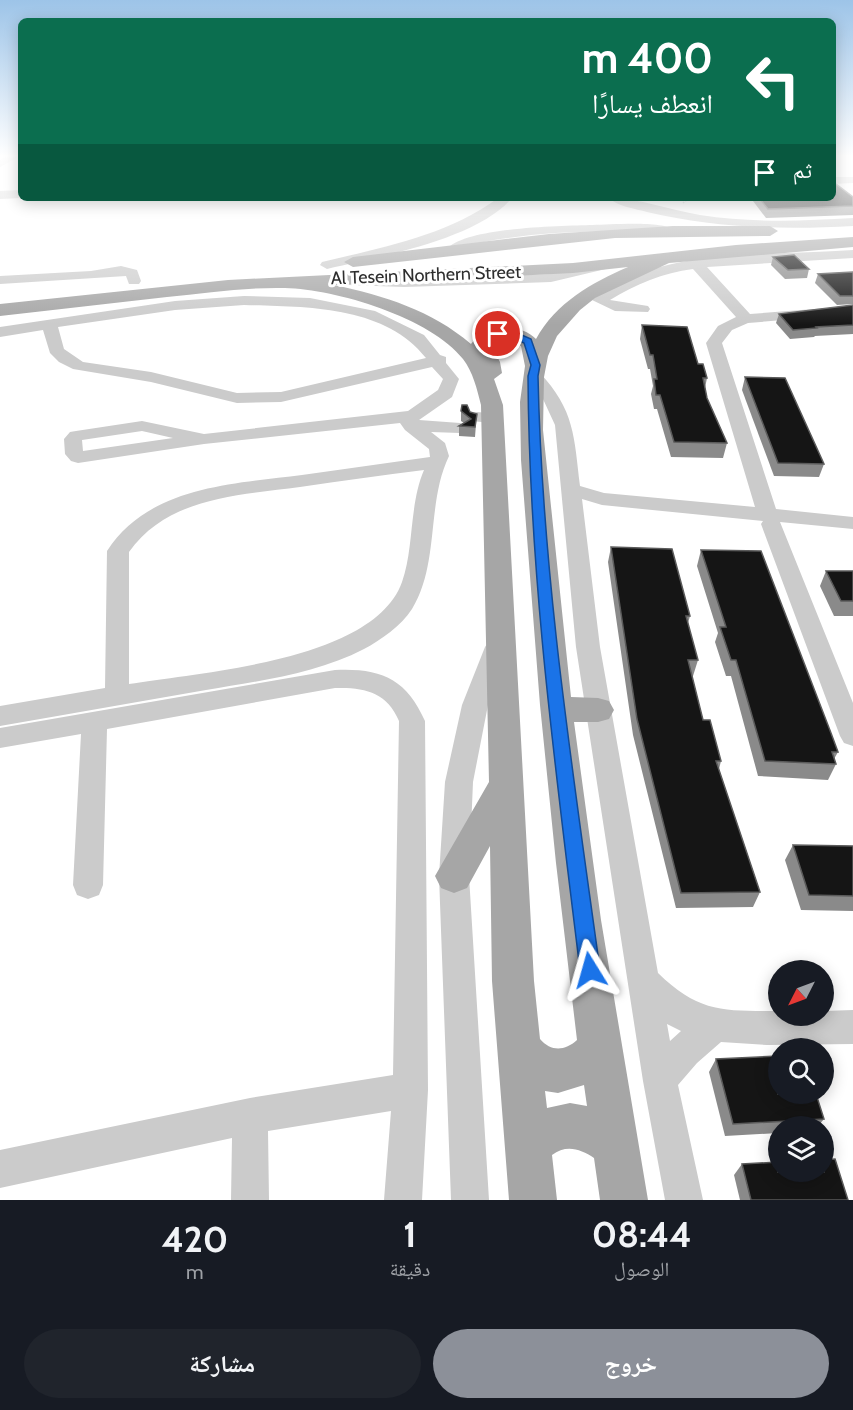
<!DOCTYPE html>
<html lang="ar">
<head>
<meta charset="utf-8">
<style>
  :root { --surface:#171b24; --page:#20242c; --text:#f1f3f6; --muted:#9ea1a6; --accent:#8c9099 }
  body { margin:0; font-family:Cabin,"Noto Naskh Arabic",sans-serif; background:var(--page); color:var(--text); direction:rtl; height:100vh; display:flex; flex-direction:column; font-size:22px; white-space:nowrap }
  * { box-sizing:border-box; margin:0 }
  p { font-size:20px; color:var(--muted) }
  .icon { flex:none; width:33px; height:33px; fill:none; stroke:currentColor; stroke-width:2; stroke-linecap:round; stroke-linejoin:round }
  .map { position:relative; height:1200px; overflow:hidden; direction:ltr }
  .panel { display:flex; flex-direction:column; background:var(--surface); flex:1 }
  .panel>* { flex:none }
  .top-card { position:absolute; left:18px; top:18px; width:818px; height:183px; border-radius:9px; box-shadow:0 3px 15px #0003; direction:rtl; background:#0b6e4f; color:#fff; overflow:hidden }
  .needle { width:39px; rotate:228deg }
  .buttons { position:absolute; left:768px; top:960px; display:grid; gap:12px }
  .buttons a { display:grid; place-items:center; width:66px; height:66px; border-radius:50%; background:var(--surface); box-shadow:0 3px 15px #0003; font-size:30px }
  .pin { position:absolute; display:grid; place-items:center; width:51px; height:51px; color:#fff; margin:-26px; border:3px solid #fff; border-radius:50%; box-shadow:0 2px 6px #0007 }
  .me { position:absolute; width:66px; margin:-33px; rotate:352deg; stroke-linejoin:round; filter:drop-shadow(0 0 4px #0008) }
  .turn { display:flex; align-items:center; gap:21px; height:126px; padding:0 24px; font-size:27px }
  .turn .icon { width:78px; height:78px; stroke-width:2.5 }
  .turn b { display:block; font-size:42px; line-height:51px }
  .then { display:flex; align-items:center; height:57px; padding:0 24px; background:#0003; gap:12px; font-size:22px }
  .eta { display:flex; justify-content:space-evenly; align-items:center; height:102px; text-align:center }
  .eta b { font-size:36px; font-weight:700; line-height:42px }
  .cta { display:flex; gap:12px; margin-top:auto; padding:12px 24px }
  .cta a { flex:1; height:69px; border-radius:36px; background:var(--accent); color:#fff; font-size:24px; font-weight:700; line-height:69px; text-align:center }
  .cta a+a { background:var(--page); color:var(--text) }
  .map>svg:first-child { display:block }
</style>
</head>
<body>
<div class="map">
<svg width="853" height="1200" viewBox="0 0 853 1200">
  <rect width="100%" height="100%" fill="#fff"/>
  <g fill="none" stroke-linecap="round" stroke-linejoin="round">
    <polyline stroke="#cbcbcb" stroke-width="1.5" stroke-dasharray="1.5 1.5" stroke-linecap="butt" points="683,203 689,198"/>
    <g fill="#cbcbcb" fill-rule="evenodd">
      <polygon points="4,157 18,157 0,167 0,160"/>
      <polygon points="832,177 853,177 853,183 832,184"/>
      <polygon points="21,190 21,198 0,199 0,191"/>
      <path d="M498,198H512C476,240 380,256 327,269L320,265L322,262C384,247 446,236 498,198Z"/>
      <path d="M609,198C639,198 670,210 700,215C751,223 802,221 853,218V226C783,230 716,228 647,212C636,209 617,206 609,198Z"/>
      <path d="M593,225C610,225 664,220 675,231L669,235C612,229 551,231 494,240C480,242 469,249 455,252L448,248C468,227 562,226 593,225Z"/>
      <path d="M853,250V258L707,267L750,314L853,306V314L748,323L732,330L722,343L776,509L853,517V529L780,522L853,703V746L844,743L840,736L761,524L763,521L602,505L582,499L600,647L658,973C699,1013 724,1011 778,1011V1016H824V1011L853,1010V1044L767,1045L721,1042L697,1063L678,1085L703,1200H665L643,1081L576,647L555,425L543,399L525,376L533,371L539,372C575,410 574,437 580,486L604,493L755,507L706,343L718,326L736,317L693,269C663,273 636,284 610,300L648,306L650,309L648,312L615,311L592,300C596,294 604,291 610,287C682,247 774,256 853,250ZM667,1024L681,1031L670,1041Z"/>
      <polygon points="605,261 610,262 610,268 551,282 404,287 348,285 341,281 348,277 404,279 551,274"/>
      <polygon points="121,266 137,270 141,281 139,284 129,284 126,276 0,284 0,276 91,271"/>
      <path d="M244,296L310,298L375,311L424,335L440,355L446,357V363L459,379L452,397L419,420L460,423L469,428L460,433L431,432L445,443L449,456C426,504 440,563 412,609C401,626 381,640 364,649C316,674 258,681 206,690C137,702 69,714 0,726V706L105,688L107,551C149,486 233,484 302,475C345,469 387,463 430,457L429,449L405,430L400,423L204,444L78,463L71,461L65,454L64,439L70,432L76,431L142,421L204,434L408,411L438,390L443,379L432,367L281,402L237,403L151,382L73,369L59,362L50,353L43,330L0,337V327L175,301ZM244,305C306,307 384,305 426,358L281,392L237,393L151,372L83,362L64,349L58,327L175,310ZM142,431L173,438L83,451L82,440ZM424,470C409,505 414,549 402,582C374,661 202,672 129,684V552C168,497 239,495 300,487C341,481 382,475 424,470Z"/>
      <polygon points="477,412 499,414 502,418 493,423 471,421 468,417 471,413"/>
      <polygon points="497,638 505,641 509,647 488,705 473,782 469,876 489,1200 451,1200 439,876 445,782 462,705 485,647 489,641"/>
      <path d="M335,670C380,668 406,678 425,721L428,1090L422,1200H384L391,1111L268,1131L269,1200H231L232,1138L0,1188V1150L250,1098L393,1075L399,721C387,692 364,687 335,688L107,729L103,885L99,895L88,899L77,895L73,885L81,734L0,748V728Z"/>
    </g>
    <g fill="#a6a6a6" fill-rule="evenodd">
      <polygon points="673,226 770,226 778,231 770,236 615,238 353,267 344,262 353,257 549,234"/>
      <path d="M853,237V247L669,263L595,298L580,310L557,336L548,356L544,377L543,430L571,697L598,698L609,701L614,710L609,719L598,722H574L601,920L648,1200H600L594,1158C581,1149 566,1144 552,1155L557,1200H509L492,981L490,846L467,888L454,893L441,888L435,876L489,782L481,405C477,389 473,372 463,359C431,318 336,289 285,288C246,287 206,293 167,297C111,303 56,310 0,316V304L228,280L573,263L736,245ZM628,267C591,283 556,303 536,339C519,322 485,324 471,344C431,310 385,296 334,285L573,273ZM500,340H512L521,346L525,366L520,402L521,460L540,705L556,863L577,1040C565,1051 551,1052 540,1039L534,981L503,405L494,379L502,373L500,362L491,345ZM584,1085L587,1106L570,1103L547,1108L545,1091L558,1093Z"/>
    </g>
  </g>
  <g fill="#8a8a8a">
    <polygon points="853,197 853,215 766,218 753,201 726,199 726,198"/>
    <polygon points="773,257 809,269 807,278 785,279 771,265"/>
    <polygon points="853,272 853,304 837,305 815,283 818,274"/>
    <polygon points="853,305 853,334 815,336 814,337 790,339 776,323 779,314"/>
    <polygon points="642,325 698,364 707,378 705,388 707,398 727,443 723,458 671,457 657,409 654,409 651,394 653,386 650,369 648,369 640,339"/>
    <polygon points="745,377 824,464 819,477 774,476 742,390"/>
    <polygon points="461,411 470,412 476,424 475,437 459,436 459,426 464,423 461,421"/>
    <polygon points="611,547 690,616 688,623 698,660 693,676 692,676 703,720 721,761 719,769 760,892 753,907 676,908 633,735 608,562"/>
    <polygon points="701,550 838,752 834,759 836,764 828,780 758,776 731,676 726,676 715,642 718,633 697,566"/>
    <polygon points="826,571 853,571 853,616 834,616 820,586"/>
    <polygon points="793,845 853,846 853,911 801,910 785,860"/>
    <polygon points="716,1059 824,1119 818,1126 778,1126 778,1133 725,1136 709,1072"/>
    <polygon points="742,1164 848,1200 740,1200 734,1175"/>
  </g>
  <g fill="#151515" stroke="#5b5b5b" stroke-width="1.5">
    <polygon points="832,181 853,197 853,206 768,209 759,198 832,198"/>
    <polygon points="794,255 809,269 788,270 773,257"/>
    <polygon points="853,272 853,296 840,296 818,274"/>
    <polygon points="853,305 853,325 816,327 817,328 793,330 779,314"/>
    <polygon points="642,325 687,327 698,364 703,364 707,378 703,378 707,398 727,443 674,442 660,395 656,395 654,379 657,379 653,355 650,355"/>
    <polygon points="745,377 785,378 824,464 778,463"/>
    <polygon points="462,405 467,405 470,412 477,414 475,427 459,426 471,419 461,411"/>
    <polygon points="611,547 672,549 690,616 686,616 698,660 688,660 703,720 710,720 721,761 716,761 760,892 681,893 637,719"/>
    <polygon points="701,550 761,551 831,733 838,752 832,752 836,764 765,761 736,660 731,660 720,627 726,627"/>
    <polygon points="826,571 853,571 853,601 841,601"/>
    <polygon points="793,845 853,846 853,896 809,895"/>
    <polygon points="778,1056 778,1094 816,1094 824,1119 733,1124 716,1059"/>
    <polygon points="835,1159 848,1200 751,1200 742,1164 778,1162 778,1172 824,1172 824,1160"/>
  </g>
  <linearGradient id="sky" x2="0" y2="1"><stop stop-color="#9dc4e8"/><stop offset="0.48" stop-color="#fff"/><stop offset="1" stop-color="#fff" stop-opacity="0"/></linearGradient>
  <rect width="853" height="325" fill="url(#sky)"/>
  <path fill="#1a73e8" stroke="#114b97" stroke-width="1.5" d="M498,332H515L531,339L540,365L538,376C542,575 573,773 600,970L597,977L590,980L583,977L580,970C556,773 529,575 528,376L531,365L524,343L513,338L495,336V332Z"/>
  <g text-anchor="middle" stroke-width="6" stroke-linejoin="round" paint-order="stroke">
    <g font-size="18" fill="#2e2e2e" stroke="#fff">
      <text transform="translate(426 275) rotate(-2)" y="6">Al Tesein Northern Street</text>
    </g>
  </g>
</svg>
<div class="buttons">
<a><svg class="needle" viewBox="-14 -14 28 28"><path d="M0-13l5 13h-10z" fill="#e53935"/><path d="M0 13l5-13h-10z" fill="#9ea1a6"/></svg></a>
<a><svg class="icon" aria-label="search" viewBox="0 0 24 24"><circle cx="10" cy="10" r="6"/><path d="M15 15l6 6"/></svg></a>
<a><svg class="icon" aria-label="layers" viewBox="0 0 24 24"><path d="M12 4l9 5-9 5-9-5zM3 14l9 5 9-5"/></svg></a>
</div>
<div class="pin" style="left:498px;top:334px;background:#d93025"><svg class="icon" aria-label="arrive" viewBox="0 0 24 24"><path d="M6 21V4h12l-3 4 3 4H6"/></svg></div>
<svg class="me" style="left:590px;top:970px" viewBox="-20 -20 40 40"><path d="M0-17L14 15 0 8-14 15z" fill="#1a73e8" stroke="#fff" stroke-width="4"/></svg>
<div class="top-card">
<div class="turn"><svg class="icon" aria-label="left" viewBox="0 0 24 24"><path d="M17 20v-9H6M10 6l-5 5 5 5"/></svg><div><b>400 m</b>انعطف يسارًا</div></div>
<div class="then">ثم<svg class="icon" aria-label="arrive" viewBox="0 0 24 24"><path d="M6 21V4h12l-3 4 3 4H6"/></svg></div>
</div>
</div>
<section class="panel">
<div class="eta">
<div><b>08:44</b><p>الوصول</p></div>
<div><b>1</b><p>دقيقة</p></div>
<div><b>420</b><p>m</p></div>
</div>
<div class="cta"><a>خروج</a><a>مشاركة</a></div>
</section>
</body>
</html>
